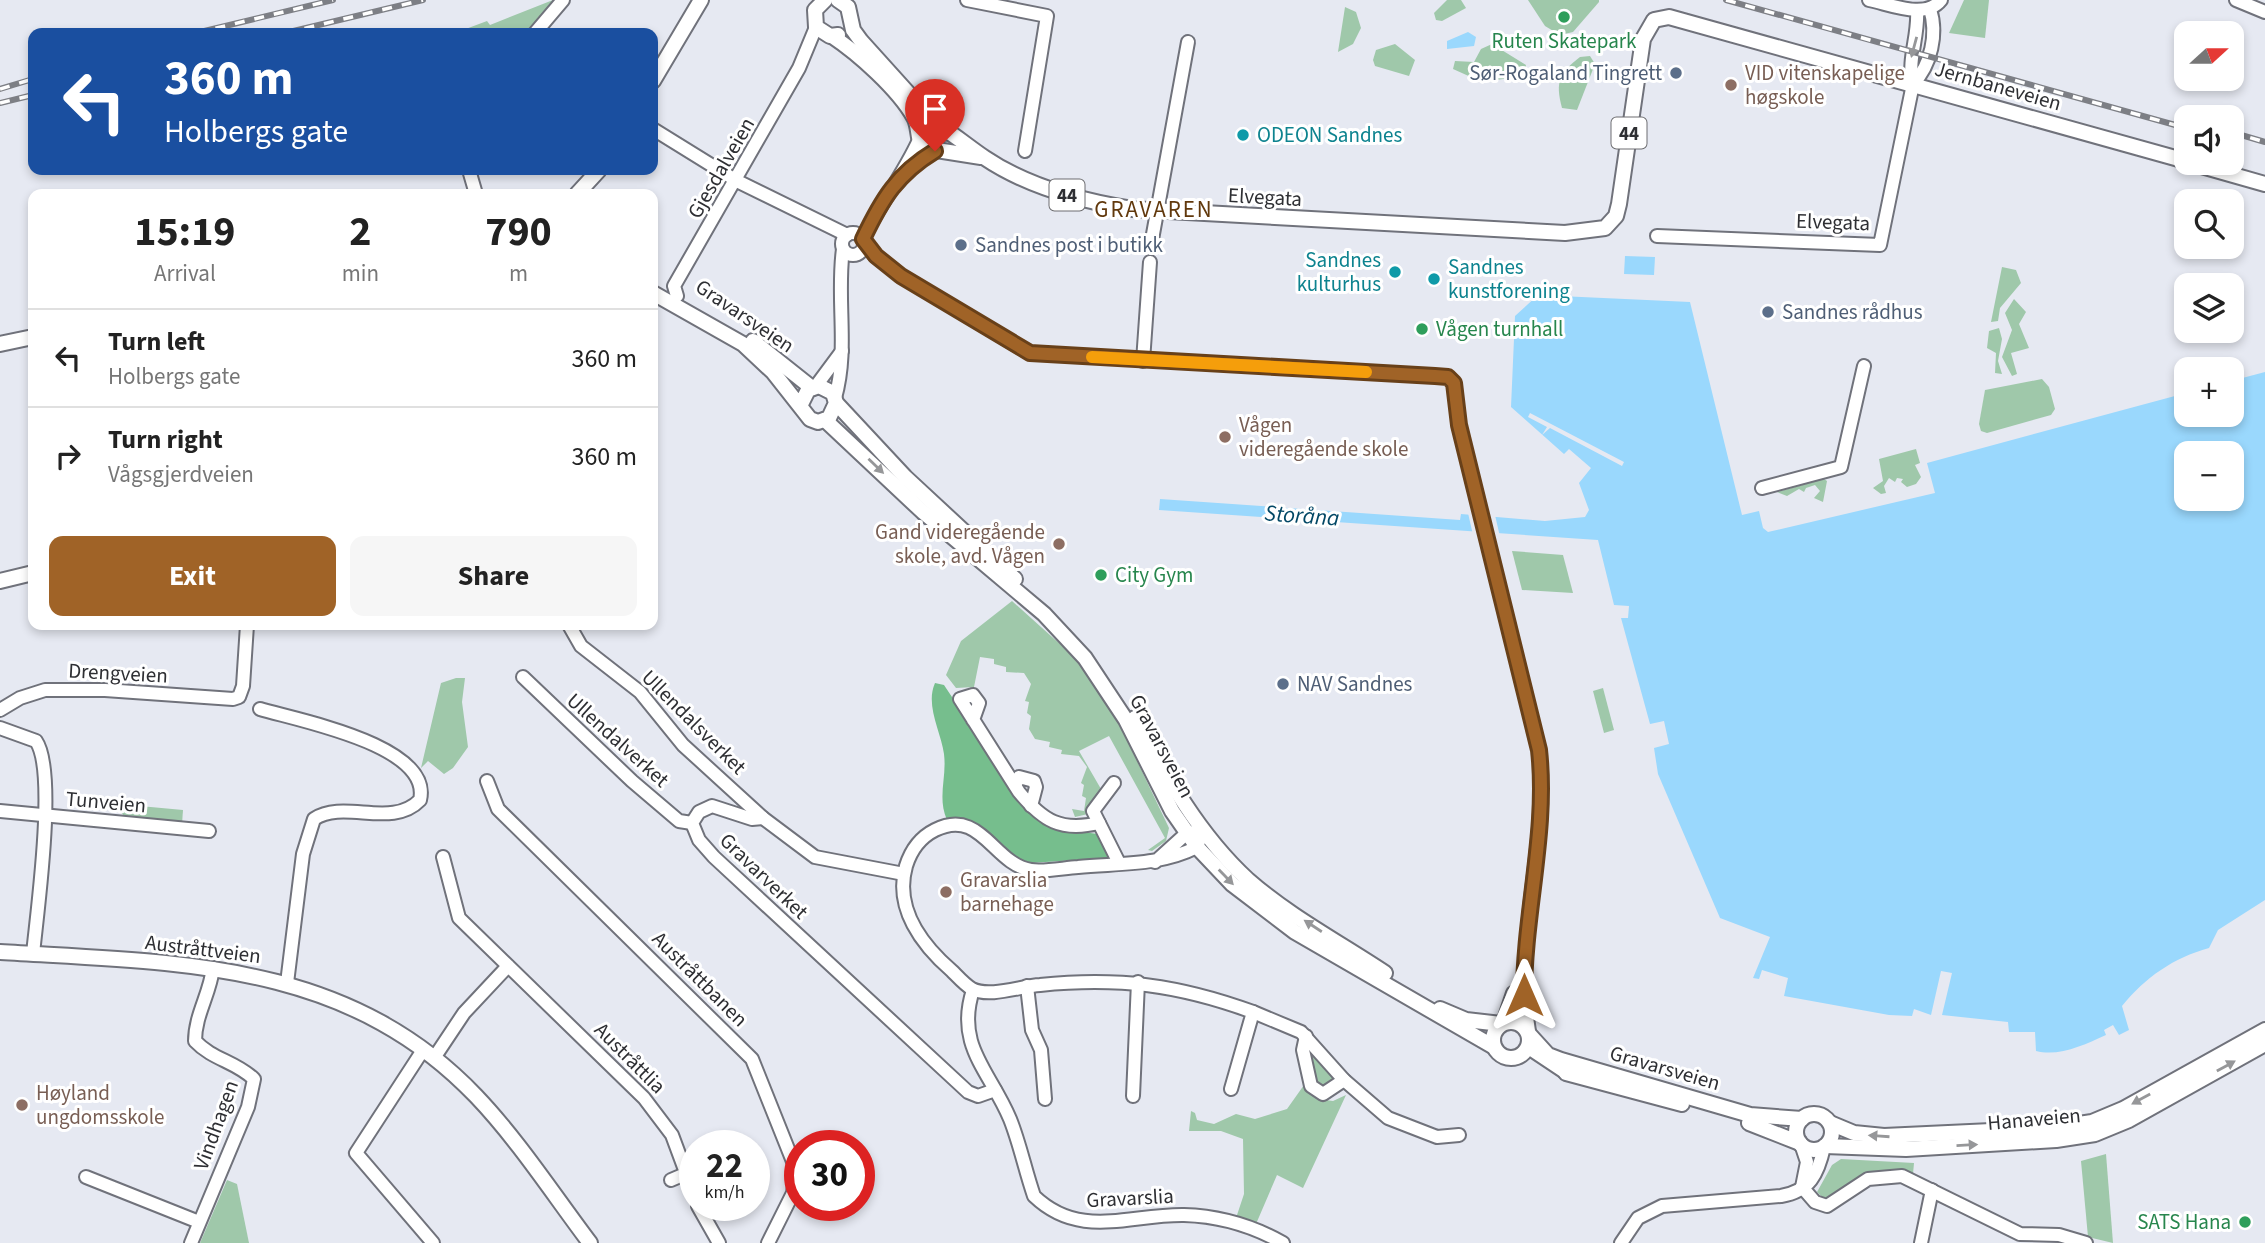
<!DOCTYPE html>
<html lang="en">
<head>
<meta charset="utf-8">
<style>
  :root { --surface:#fff; --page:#f6f6f6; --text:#222; --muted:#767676; --line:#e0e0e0; --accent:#a06327 }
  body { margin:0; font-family:"Source Sans 3",sans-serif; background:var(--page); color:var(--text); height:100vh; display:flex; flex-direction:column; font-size:26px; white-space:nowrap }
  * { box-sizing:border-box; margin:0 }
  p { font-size:23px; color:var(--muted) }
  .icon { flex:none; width:38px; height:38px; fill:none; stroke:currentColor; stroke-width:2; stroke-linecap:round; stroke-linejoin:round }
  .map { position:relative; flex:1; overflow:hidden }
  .side { position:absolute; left:28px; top:189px; width:630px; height:441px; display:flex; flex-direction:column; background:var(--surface); border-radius:14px; box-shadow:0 4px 10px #0003 }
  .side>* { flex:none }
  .guide { position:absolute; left:28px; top:28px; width:630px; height:147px; border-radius:14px; box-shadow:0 4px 10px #0003; background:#1a4fa0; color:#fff; overflow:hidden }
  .needle { width:46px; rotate:69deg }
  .fabs { position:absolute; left:2174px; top:21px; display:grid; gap:14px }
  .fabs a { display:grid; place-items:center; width:70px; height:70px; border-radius:14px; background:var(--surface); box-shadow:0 4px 10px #0003; font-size:35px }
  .speed { position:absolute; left:679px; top:1130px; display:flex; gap:14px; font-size:35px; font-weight:700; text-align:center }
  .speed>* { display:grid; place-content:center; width:91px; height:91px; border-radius:50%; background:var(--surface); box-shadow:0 4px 10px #0003; line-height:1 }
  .speed small { font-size:18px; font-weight:400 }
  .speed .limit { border:10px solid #d22; background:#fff; color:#111 }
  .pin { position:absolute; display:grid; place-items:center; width:60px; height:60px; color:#fff; margin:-72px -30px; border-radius:50% 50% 50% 0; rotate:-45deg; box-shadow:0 0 7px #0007 }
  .pin .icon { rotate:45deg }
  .me { position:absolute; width:77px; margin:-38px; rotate:0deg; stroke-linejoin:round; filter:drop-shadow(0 0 5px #0008) }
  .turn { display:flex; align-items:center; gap:24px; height:147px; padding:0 21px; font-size:32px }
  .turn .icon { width:91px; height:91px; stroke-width:2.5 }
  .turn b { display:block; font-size:49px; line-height:60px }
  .eta { display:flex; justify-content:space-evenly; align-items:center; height:119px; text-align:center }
  .eta b { font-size:42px; font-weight:700; line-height:49px }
  .action { display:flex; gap:14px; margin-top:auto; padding:14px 21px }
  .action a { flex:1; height:80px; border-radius:14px; background:var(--accent); color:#fff; font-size:28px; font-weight:700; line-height:80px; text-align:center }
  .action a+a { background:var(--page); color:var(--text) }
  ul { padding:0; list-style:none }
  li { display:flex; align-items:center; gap:21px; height:98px; padding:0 21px; border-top:2px solid var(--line) }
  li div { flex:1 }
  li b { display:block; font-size:26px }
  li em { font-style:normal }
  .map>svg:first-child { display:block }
</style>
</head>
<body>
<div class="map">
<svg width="2265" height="1243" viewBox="0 0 2265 1243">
  <rect width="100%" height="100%" fill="#e6e9f2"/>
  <g fill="#9fc8aa">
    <polygon points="553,0 559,0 545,10 532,33 455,33 487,21 490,25"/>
    <polygon points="1447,0 1461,0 1466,8 1442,21 1436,20 1434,13"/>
    <polygon points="1528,0 1599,0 1599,2 1573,32 1560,35 1545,26"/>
    <polygon points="1964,0 1989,0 1985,38 1949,33"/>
    <polygon points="1345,7 1356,12 1361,28 1353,44 1338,52"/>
    <polygon points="1395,44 1415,60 1409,76 1375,66 1373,60 1376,50"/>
    <polygon points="1492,44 1526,65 1524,76 1482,82 1453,69 1455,61 1474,62 1481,49"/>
    <path d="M1590,56L1595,64L1577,110L1562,108C1555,82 1559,73 1580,57Z"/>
    <polygon points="2002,267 2016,270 2021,283 2000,308 1998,321 1991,322"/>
    <polygon points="2014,299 2026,312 2019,324 2029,348 2011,353 2017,374 2012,376 2002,357 2012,330 2005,313"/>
    <polygon points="1999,328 2002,339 1998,361 2002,374 1995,373 1996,353 1987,348 1989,331"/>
    <polygon points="2042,379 2049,387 2055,409 2051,415 1987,433 1981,431 1979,424 1985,390"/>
    <polygon points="1916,449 1920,463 1915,465 1921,477 1916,484 1907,487 1901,482 1903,479 1897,478 1895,482 1889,478 1884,486 1886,493 1881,494 1873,488 1883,481 1879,459"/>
    <polygon points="1824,479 1827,481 1823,502 1814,498 1820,491 1815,485 1806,488 1804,492 1799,489 1787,496 1777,492"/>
    <polygon points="1512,551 1563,555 1573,593 1522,590"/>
    <polygon points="1012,601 1071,654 1098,688 1119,723 1169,828 1166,841 1152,851 1148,850 1165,838 1109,736 1079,751 1101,789 1088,814 1075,817 1072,809 1084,811 1086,798 1082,796 1084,785 1081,783 1087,767 1079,756 1061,754 1062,750 1049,747 1050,742 1035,739 1029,729 1031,716 1027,713 1029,702 1025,701 1031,684 1024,673 1006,672 1006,667 994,664 994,659 980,657 974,687 956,688 946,675 961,641"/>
    <polygon points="456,678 465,678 462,702 468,747 453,768 444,774 428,761 421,768 441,683"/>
    <polygon points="1603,688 1614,730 1604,733 1593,691"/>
    <polygon points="129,805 183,810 182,824 126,819 121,812"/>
    <polygon points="1309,1049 1332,1071 1333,1083 1318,1086 1312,1075"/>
    <polygon points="1309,1084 1318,1099 1333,1101 1346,1095 1303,1188 1277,1175 1256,1224 1236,1218 1244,1194 1243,1139 1221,1131 1189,1131 1191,1111 1195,1113 1197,1120 1214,1124 1236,1114 1255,1119 1287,1109 1304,1085"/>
    <polygon points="2106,1154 2113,1243 2088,1237 2081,1161"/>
    <polygon points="1841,1159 1914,1163 1913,1174 1899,1172 1825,1200 1817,1192 1832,1165"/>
    <polygon points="227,1180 237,1184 249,1243 200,1243"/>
  </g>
  <path fill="#76be8d" d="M935,683L944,685L1025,807L1075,831L1098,834L1110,852L1107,858L1030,863L1010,854L977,825L947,820C937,797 947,778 944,754C941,732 925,705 935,683Z"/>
  <g fill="#9ad8fd" fill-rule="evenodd">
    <polygon points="1468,32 1476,37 1474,46 1447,49 1447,41"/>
    <polygon points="1625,256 1655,257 1654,275 1624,274"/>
    <path d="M1538,295L1690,302L1742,515L1759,511L1763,528L1768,532L1935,493L1927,463L2186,393V415H2231V381L2265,372V900L2218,930L2209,948C2173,958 2146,977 2122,1006L2129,1030L2119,1035L2113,1025L2104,1030L2106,1035C2084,1045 2059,1057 2036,1051L2035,1032H2009L2008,1022L1942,1015L1952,973L1941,971L1931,1015L1914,1009L1912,1016L1889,1015L1784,996L1788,978L1762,970L1759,979L1753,978L1770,937L1720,918L1658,774L1654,748L1669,744L1664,721L1650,724L1621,618H1628L1629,606L1614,605L1598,540L1159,510L1160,499L1460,520L1461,514L1545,521L1585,517L1589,510L1579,483L1591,468L1569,449L1564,454L1511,407L1515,316ZM2186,453H2231V499H2186Z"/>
  </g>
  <g fill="#e6e9f2">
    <polygon points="1530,413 1624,462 1622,466 1550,428 1542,435 1547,427 1528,417"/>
    <polygon points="1468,513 1495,515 1500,537 1473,535"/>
  </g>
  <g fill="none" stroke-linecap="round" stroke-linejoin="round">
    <g stroke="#70727b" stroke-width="16">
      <g id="minor">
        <polyline points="967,0 1047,16 1025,151"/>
        <path d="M1869,0C1890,4 1925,20 1941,0"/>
        <polyline points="2236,0 2265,12"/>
        <polyline points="535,33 563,0"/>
        <path d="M1913,84C1931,65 1938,34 1930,9"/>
        <polyline points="653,129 737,181 847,235"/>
        <polyline points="469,170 476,194"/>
        <polyline points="905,170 935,151"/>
        <circle cx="853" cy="244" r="11"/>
        <path d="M1657,236L1880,245L1913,84C1907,59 1919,36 1917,10"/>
        <path d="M863,238C880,204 903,175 919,140"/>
        <path d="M864,242L875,256L901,276L1029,353L1435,376L1448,377L1454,383L1459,425L1539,750C1550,851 1508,951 1533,1051L1566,1073"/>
        <polyline points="1151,245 1188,42"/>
        <polyline points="677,296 674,286 799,68 816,27"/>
        <polyline points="1143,361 1150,262"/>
        <polyline points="816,386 842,351"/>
        <path d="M835,398C849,349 836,299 843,249"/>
        <polyline points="1762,488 1841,467 1864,366"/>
        <polyline points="569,625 581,646 640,692 683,745 763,818 815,857 904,874"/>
        <polyline points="523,677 632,781 679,821 692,823"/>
        <path d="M260,709C296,720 433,745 420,800C392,829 344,799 314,819L303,854L287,983"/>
        <polyline points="0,710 20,698 45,690 105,690 233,699 239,697 243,686 247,625"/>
        <path d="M973,720L979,703L973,695L960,699L1019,792C1043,821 1061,832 1099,823"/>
        <path d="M0,728L36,741C57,771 37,912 33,954"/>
        <polyline points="487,781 498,809 752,1059 796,1169 793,1193 768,1243"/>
        <polyline points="1114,783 1093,811 1119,863"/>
        <polyline points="1015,785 1019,777 1034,781 1036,787 1031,806"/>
        <polyline points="0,811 209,831"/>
        <polyline points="763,818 752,819 712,806 699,812 692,823 699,840 714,857 968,1092 978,1096 995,1090"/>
        <polyline points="443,857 459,918 644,1098 672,1135 695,1197"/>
        <path d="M1155,862L1187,833L1203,831L1197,847C1160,866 1119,863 1078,867C1063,868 1045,872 1031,870C993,864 981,807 935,830C921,837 911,850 906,866C894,908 922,945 952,971C958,977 965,985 972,989C990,998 1021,986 1040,985C1119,977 1179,985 1253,1012L1231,1089"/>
        <polyline points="1027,986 1032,1030 1041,1050 1045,1099"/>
        <path d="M973,990C955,1046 990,1071 1010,1119C1020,1144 1025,1170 1034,1196C1080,1240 1129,1214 1184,1215C1219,1216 1253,1226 1283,1243"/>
        <polyline points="1253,1012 1301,1032 1344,1080 1388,1118 1437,1137 1459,1135"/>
        <polyline points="1503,1023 1513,993"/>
        <polyline points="1306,1036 1303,1050 1311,1086 1323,1094 1344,1080"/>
        <polyline points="423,1050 356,1153 433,1243"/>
        <polyline points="434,1058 464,1013 508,966"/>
        <polyline points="1133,1096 1138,982"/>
        <polyline points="1801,1144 1807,1162 1802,1187"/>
        <polyline points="86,1177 199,1222"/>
        <polyline points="671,1180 685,1174"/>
        <polyline points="1802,1187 1815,1202 1827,1206 1868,1179 1902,1176 2020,1234 2059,1235 2086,1243"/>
        <polyline points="698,1206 719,1243"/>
        <path d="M191,1243L248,1107L254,1079C235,1061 213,1060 195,1041C195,1015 210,994 213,968"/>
        <path d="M1621,1243L1638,1218L1662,1206L1781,1196C1810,1191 1818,1174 1824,1147"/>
        <polyline points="1921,1243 1932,1190"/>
      </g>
    </g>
    <g stroke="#70727b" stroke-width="18">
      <g id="major">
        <polyline points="825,0 815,10 816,27 830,36 838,35"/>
        <polyline points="838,0 848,7 853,30 861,41 944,133"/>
        <path d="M832,36C859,54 898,89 914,117C920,127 916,139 924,148L981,157"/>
        <polyline points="653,81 701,0"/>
        <path d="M941,127C956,136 970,148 985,158C1028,187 1081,201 1132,209L1565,233L1605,228L1616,216L1619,204L1643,39L1654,20L1669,17L2186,161"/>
        <polyline points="2191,163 2265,184"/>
        <polyline points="577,194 599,170"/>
        <polyline points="653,293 743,344 773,372 810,419 818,422 829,418 836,403 833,393 819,386 808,390 801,404"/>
        <polyline points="753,341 812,388"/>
        <polyline points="0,344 33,337"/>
        <polyline points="836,403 905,477 1015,579"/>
        <polyline points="825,420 923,512 1044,614 1085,658 1126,720 1172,811 1197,847 1232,884 1295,932 1494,1047"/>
        <polyline points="0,581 33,573"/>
        <path d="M1135,718C1167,777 1198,834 1248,880C1289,916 1340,943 1385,973"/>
        <path d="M0,952C175,963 345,959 476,1096C518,1140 553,1194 590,1243"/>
        <polyline points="1440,1009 1466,1020 1501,1024"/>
        <circle cx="1511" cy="1040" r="18"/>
        <polyline points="1528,1033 1548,1055 1561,1060 1750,1115 1802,1119"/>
        <polyline points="1566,1073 1682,1104"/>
        <circle cx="1814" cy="1132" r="18"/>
        <polyline points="1749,1123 1800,1143"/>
        <polyline points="1830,1123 1854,1133 1884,1136 2053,1128 2092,1122 2123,1109 2265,1030"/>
        <polyline points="1825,1146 1906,1149 2056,1140 2095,1134 2129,1120 2265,1044"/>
      </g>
    </g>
    <use href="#minor" stroke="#fff" stroke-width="12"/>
    <use href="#major" stroke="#fff" stroke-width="14"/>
    <g stroke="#7d7f85" stroke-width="6">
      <g id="rail">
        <polyline points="1726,0 2186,128"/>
        <polyline points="196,33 333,0"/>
        <polyline points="285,33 423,0"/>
        <polyline points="0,89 33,79"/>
        <polyline points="0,103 33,95"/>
        <polyline points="2231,132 2265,142"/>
      </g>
    </g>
    <use href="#rail" stroke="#fff" stroke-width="3.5" stroke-dasharray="10" stroke-linecap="butt"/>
  </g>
  <defs><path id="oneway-solid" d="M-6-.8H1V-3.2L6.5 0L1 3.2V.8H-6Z" transform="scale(1.75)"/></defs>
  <g fill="#969799">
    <use href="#oneway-solid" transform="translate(1914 47) rotate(105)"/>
    <use href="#oneway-solid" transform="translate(876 466) rotate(44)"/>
    <use href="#oneway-solid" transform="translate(1226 877) rotate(46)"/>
    <use href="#oneway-solid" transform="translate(1313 926) rotate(-147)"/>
    <use href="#oneway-solid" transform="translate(2226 1066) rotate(-29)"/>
    <use href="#oneway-solid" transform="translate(2141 1099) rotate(151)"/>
    <use href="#oneway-solid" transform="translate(1879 1136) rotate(-176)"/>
    <use href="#oneway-solid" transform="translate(1967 1145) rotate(-3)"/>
  </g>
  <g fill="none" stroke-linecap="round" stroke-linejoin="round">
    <g stroke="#684019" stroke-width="18">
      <path id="route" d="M935,151C897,174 882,199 863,239L876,256L901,276L1030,353L1435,376L1448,377L1454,383L1459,425L1539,750C1548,831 1524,913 1524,995"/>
    </g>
    <use href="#route" stroke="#a06327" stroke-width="12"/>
    <polyline stroke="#f59e0b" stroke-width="12" points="1092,357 1366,372"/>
  </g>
  <g fill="#2e9e5b" stroke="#fff" stroke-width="2.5">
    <circle cx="1564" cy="17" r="7"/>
    <circle cx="1422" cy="329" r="7"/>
    <circle cx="1101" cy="575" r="7"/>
    <circle cx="2245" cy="1222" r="7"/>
  </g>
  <g fill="#5c6f8a" stroke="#fff" stroke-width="2.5">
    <circle cx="1676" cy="73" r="7"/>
    <circle cx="961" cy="245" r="7"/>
    <circle cx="1768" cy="312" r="7"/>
    <circle cx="1283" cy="684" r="7"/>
  </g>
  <g fill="#8d6e63" stroke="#fff" stroke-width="2.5">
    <circle cx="1731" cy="85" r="7"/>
    <circle cx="1225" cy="437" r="7"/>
    <circle cx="1059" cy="544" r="7"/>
    <circle cx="946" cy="892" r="7"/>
    <circle cx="22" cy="1105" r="7"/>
  </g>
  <g fill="#0f9aa8" stroke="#fff" stroke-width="2.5">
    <circle cx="1243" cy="135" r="7"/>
    <circle cx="1395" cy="272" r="7"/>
    <circle cx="1434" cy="279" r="7"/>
  </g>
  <g text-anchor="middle" stroke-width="6" stroke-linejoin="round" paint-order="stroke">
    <g fill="#fff" stroke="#6d6d70" stroke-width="2">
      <rect x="1611.5" y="117.5" width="35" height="31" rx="5"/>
      <rect x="1049.5" y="179.5" width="35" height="31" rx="5"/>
    </g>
    <g font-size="19" font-weight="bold" fill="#2e2f33">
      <text x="1629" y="140">44</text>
      <text x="1067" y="202">44</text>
    </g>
    <g font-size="21" fill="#27864d" stroke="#fff" text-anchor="start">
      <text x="1564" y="48" text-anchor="middle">Ruten Skatepark</text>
      <text x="1436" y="336">Vågen turnhall</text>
      <text x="1115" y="582">City Gym</text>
      <text x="2231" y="1229" text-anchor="end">SATS Hana</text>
    </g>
    <g font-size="21" fill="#4e5e75" stroke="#fff" text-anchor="start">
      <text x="1662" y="80" text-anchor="end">Sør-Rogaland Tingrett</text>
      <text x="975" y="252">Sandnes post i butikk</text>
      <text x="1782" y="319">Sandnes rådhus</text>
      <text x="1297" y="691">NAV Sandnes</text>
    </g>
    <g font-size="21" fill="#785e54" stroke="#fff" text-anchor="start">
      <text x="1745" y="80">VID vitenskapelige<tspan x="1745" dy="24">høgskole</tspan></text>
      <text x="1239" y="432">Vågen<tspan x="1239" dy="24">videregående skole</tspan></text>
      <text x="1045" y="539" text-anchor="end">Gand videregående<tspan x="1045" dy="24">skole, avd. Vågen</tspan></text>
      <text x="960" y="887">Gravarslia<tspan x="960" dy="24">barnehage</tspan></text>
      <text x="36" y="1100">Høyland<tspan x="36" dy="24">ungdomsskole</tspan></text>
    </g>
    <g font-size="21" fill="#2e2f33" stroke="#fff">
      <text transform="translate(1998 86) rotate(16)" y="7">Jernbaneveien</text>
      <text transform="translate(721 168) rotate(-60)" y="7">Gjesdalveien</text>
      <text transform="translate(1265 197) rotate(3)" y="7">Elvegata</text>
      <text transform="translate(1833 222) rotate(2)" y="7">Elvegata</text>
      <text transform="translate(745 316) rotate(34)" y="7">Gravarsveien</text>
      <text transform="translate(118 673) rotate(3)" y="7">Drengveien</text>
      <text transform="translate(694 722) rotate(45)" y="7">Ullendalsverket</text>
      <text transform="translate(618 740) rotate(42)" y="7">Ullendalverket</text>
      <text transform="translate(1162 746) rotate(62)" y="7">Gravarsveien</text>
      <text transform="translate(106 802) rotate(5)" y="7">Tunveien</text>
      <text transform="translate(764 876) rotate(44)" y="7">Gravarverket</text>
      <text transform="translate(203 949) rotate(7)" y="7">Austråttveien</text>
      <text transform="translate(700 979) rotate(45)" y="7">Austråttbanen</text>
      <text transform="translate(630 1058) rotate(45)" y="7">Austråttlia</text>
      <text transform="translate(1665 1068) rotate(16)" y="7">Gravarsveien</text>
      <text transform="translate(2034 1119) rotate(-5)" y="7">Hanaveien</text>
      <text transform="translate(216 1125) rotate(-70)" y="7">Vindhagen</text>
      <text transform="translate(1130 1198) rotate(-3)" y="7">Gravarslia</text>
    </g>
    <g font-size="21" fill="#0d838f" stroke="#fff" text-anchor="start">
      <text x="1257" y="142">ODEON Sandnes</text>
      <text x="1381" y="267" text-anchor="end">Sandnes<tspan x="1381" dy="24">kulturhus</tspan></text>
      <text x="1448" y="274">Sandnes<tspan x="1448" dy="24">kunstforening</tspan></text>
    </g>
    <g font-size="23" letter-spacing="2" fill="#61380c" stroke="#fff">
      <text x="1154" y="217">GRAVAREN</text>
    </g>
    <g font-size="23" font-style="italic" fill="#024765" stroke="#fff">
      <text transform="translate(1302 515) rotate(4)" y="8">Storåna</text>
    </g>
  </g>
</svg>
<div class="fabs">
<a><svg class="needle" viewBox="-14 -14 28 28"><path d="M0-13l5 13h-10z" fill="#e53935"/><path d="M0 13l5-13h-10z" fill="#767676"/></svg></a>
<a><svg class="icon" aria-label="sound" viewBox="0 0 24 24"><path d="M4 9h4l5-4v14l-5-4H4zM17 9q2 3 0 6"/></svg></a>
<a><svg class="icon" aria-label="search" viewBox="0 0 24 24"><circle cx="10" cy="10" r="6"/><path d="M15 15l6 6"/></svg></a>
<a><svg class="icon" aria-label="layers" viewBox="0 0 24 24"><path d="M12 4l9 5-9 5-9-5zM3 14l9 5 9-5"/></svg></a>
<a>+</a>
<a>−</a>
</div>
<div class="speed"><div>22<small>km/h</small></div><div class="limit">30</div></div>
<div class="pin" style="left:935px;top:151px;background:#d93025"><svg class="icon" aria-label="arrive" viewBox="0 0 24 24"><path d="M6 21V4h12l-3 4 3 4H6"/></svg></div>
<svg class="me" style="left:1524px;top:995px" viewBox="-20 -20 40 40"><path d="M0-17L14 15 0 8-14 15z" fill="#a06327" stroke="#fff" stroke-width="4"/></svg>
<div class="guide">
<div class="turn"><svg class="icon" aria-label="left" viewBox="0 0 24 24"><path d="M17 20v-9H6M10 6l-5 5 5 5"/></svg><div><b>360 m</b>Holbergs gate</div></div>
</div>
<section class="side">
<div class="eta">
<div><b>15:19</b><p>Arrival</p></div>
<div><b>2</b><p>min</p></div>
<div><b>790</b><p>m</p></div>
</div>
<ul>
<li><svg class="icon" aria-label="left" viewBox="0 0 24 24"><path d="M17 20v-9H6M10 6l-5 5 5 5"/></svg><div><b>Turn left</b><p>Holbergs gate</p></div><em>360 m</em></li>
<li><svg class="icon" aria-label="right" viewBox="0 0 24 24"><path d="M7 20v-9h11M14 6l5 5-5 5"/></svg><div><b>Turn right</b><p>Vågsgjerdveien</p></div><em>360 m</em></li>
</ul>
<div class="action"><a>Exit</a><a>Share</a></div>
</section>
</div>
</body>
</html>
